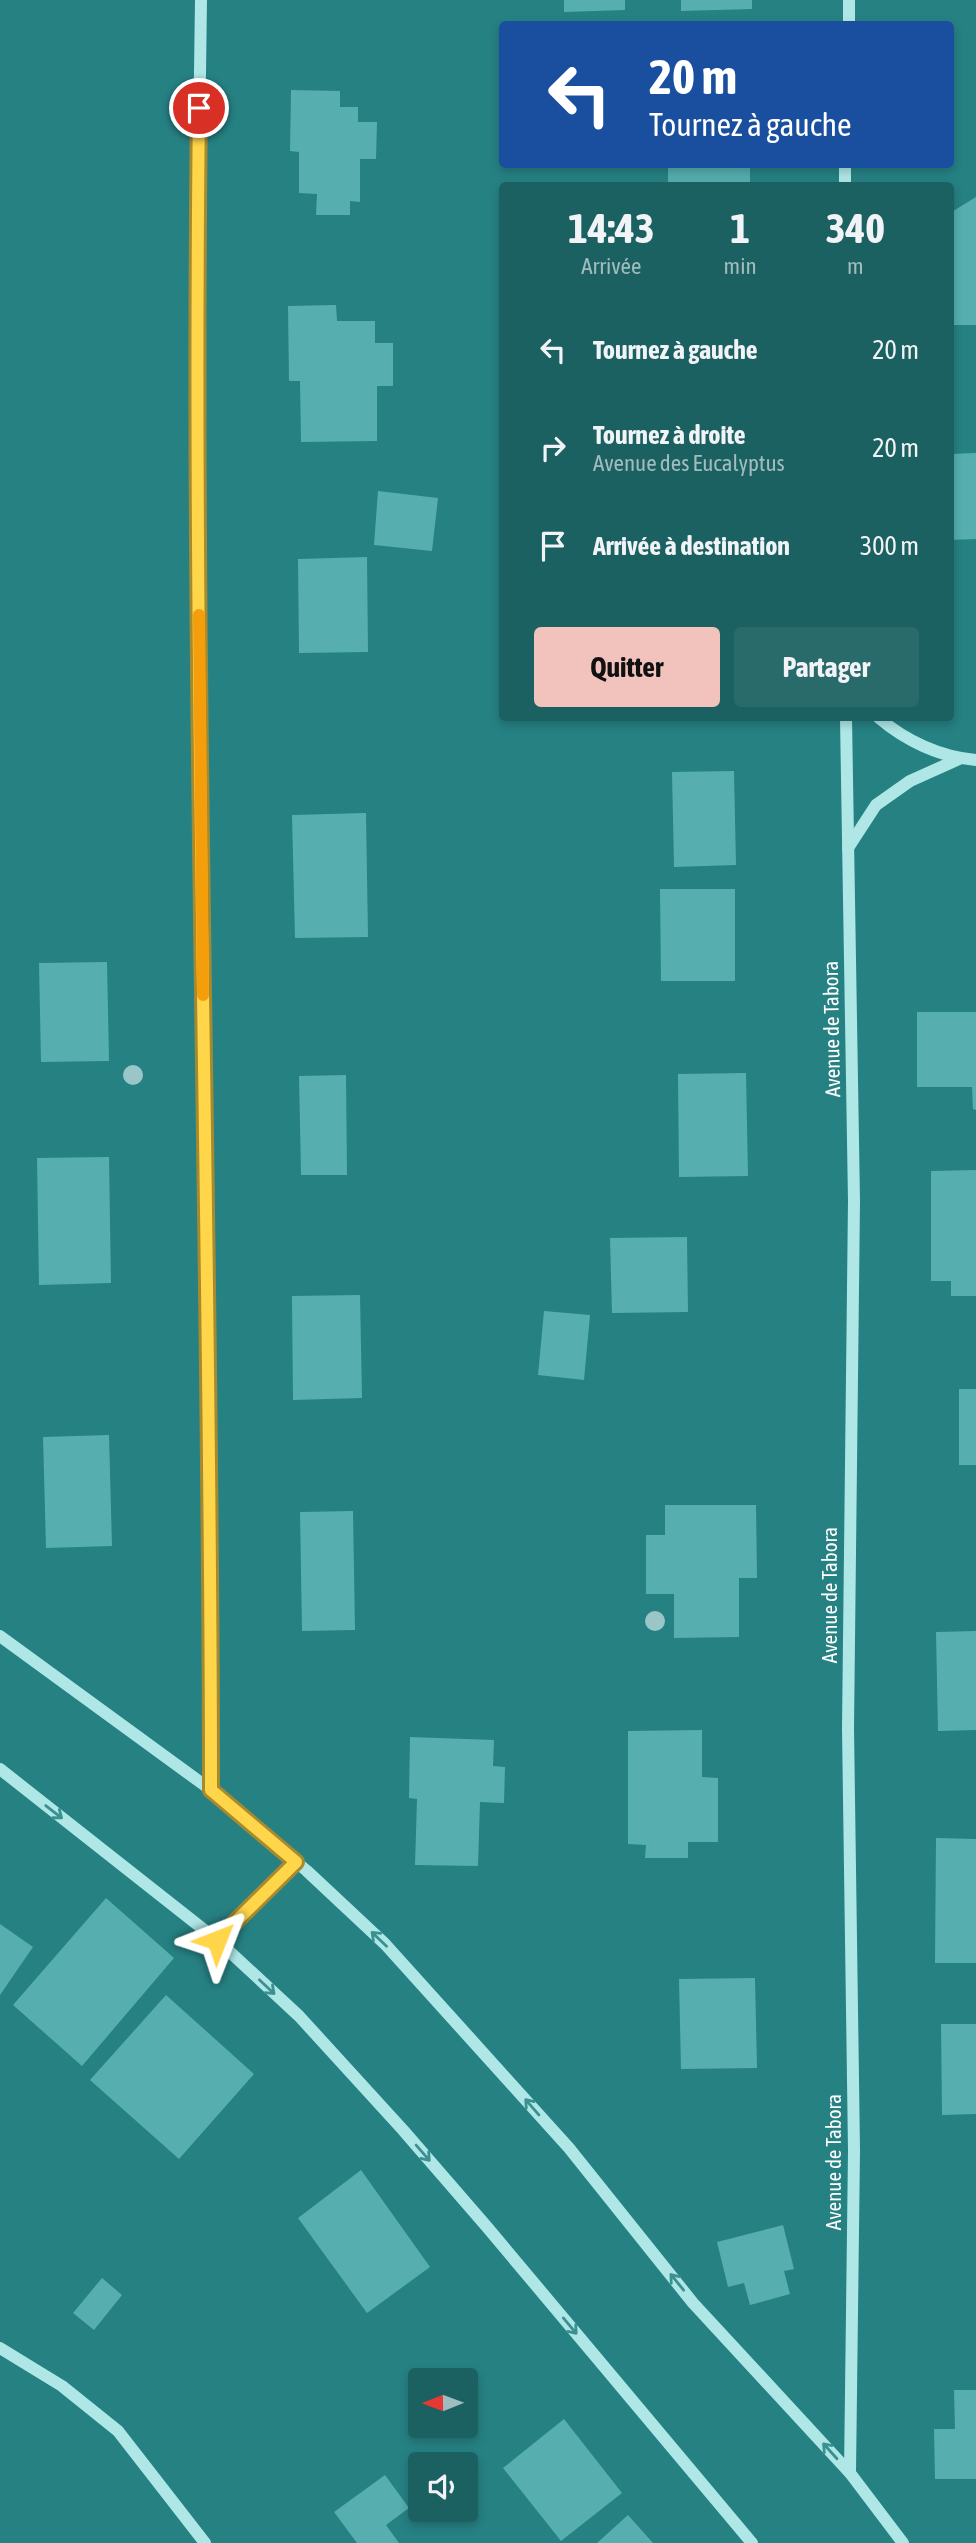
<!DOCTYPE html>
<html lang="fr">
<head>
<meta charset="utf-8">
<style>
  :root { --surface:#1c6162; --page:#296a6b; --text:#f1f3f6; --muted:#a0bcbe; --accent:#f1c3bc }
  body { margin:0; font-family:"Asap Condensed",sans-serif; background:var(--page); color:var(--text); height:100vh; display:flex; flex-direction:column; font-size:26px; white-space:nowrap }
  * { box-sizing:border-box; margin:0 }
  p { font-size:23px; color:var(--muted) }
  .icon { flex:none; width:38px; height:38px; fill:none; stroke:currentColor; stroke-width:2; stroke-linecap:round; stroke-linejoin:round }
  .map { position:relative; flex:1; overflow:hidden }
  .drawer { position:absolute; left:499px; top:182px; width:455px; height:539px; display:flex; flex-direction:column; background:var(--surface); border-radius:7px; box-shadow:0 4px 10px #0003 }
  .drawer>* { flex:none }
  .banner { position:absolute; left:499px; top:21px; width:455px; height:147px; border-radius:7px; box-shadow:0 4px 10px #0003; background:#1a4fa0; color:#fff; overflow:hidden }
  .needle { width:46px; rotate:269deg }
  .buttons { position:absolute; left:408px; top:2368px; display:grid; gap:14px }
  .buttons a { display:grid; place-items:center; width:70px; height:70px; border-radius:7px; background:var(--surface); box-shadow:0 4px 10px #0003; font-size:35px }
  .pin { position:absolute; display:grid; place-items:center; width:60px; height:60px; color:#fff; margin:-30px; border:4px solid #fff; border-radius:50%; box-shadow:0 2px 7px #0007 }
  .me { position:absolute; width:77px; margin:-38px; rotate:45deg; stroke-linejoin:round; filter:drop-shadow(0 0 5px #0008) }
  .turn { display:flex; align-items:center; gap:24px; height:147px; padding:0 35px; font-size:32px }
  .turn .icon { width:91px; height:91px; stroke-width:2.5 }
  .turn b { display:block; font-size:49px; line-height:60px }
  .eta { display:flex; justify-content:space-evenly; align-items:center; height:119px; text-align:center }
  .eta b { font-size:42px; font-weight:700; line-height:49px }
  .primary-button { display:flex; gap:14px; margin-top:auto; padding:14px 35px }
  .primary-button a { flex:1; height:80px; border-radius:7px; background:var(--accent); color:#111; font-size:28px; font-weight:700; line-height:80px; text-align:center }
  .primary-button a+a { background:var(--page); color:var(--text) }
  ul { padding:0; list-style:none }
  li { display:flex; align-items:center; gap:21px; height:98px; padding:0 35px }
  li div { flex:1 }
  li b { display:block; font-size:26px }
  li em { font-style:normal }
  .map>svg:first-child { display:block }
</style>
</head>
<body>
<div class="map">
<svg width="976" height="2543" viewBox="0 0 976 2543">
  <rect width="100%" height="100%" fill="#268183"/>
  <g fill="#56aeaf">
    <polygon points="564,0 625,0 625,10 564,12"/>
    <polygon points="681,0 752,0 752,9 681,11"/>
    <polygon points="291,90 340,91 340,107 358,107 358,122 377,122 376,159 360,159 360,202 350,201 350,215 316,215 317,194 299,193 299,152 290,151"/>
    <rect x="668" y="164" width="82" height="22"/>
    <polygon points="976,197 976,325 950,325 950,213"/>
    <polygon points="336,305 337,321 375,321 375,343 393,343 393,386 377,386 377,441 301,442 300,381 289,381 288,306"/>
    <polygon points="976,453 976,539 950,540 950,454"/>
    <polygon points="378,491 438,498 432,551 374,545"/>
    <polygon points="367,557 368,652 299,653 298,559"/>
    <polygon points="734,771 736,865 674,867 672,772"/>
    <polygon points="366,813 368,937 295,938 292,815"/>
    <polygon points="660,889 735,889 735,981 661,981"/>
    <polygon points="107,962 109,1061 41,1062 39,963"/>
    <polygon points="917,1012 976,1012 976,1110 973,1109 972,1087 917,1087"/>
    <polygon points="746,1073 748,1176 679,1177 678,1074"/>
    <polygon points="346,1075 347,1175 301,1175 299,1076"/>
    <polygon points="109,1157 111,1283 39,1285 37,1158"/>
    <polygon points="976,1170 976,1296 951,1296 951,1281 931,1281 931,1171"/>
    <polygon points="687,1237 688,1312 612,1313 610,1238"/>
    <polygon points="360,1295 362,1398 293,1400 292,1296"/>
    <polygon points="544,1311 590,1315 584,1380 538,1375"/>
    <rect x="959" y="1389" width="17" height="76"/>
    <polygon points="109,1435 112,1546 46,1548 43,1437"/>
    <polygon points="665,1505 756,1505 757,1578 739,1578 739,1637 674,1638 674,1594 646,1594 646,1535 665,1535"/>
    <polygon points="353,1511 355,1630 302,1631 300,1512"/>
    <polygon points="976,1631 976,1730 938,1731 936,1632"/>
    <polygon points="702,1730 702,1777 718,1778 718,1842 688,1842 688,1858 645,1858 646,1845 628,1844 628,1731"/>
    <polygon points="410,1737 494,1740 493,1766 505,1767 504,1803 480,1802 478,1866 415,1865 417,1799 409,1798"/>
    <polygon points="936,1838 976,1839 976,1963 935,1963"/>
    <polygon points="106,1898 174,1958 82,2066 13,2005"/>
    <polygon points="0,1924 33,1947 0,1995"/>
    <polygon points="755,1978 757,2068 681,2069 679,1979"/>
    <polygon points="166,1995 254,2074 179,2159 90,2080"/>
    <polygon points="941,2024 976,2024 976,2114 942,2115"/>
    <polygon points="361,2170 430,2267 367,2313 298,2218"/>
    <polygon points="783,2225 794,2269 784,2271 790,2294 750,2305 744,2283 728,2287 717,2242"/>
    <polygon points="102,2278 122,2295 94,2330 73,2313"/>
    <polygon points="954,2390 976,2390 976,2479 935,2479 934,2429 955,2429"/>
    <polygon points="564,2419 622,2493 561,2541 503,2468"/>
    <polygon points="385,2475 409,2508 386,2525 399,2543 357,2543 334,2512"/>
    <polygon points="628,2515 653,2543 597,2543"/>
  </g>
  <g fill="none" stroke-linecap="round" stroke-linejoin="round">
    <g stroke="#afe7e7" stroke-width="12">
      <polyline points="201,0 198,217 199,733 211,1450 211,1790"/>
      <polyline points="849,24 849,0"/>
      <polyline points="845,164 845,186"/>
      <polyline points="846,718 854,1201 848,1728 854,2150 850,2473"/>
      <path d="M879,718C906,741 940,757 976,760"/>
      <polyline points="848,848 876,805 910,781 959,759"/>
      <polyline points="0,1636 211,1790 307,1871 385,1944 569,2148 693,2303 850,2473 903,2543"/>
      <polyline points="0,1769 217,1940 299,2016 403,2130 487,2227 752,2543"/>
      <polyline points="217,1940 296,1862"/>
      <polyline points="0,2348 62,2386 118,2431 205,2543"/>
    </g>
  </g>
  <g fill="#9ac6c7">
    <circle cx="133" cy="1075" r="10"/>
    <circle cx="655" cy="1621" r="10"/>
  </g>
  <defs><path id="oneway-shaft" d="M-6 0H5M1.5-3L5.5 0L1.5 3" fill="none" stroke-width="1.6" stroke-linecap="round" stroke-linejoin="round" transform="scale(1.75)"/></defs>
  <g stroke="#3b9092">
    <use href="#oneway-shaft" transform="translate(54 1812) rotate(38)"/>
    <use href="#oneway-shaft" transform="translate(379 1939) rotate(-136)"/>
    <use href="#oneway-shaft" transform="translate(267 1987) rotate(43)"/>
    <use href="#oneway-shaft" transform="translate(532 2107) rotate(-131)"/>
    <use href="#oneway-shaft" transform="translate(423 2153) rotate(49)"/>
    <use href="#oneway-shaft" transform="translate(677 2282) rotate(-129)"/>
    <use href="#oneway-shaft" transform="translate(570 2326) rotate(50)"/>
    <use href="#oneway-shaft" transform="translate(830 2451) rotate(-132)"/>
  </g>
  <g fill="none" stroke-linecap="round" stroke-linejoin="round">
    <g stroke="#a68a30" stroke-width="18">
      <path id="route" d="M199,108C192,669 211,1229 211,1790L296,1862L217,1940"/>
    </g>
    <use href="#route" stroke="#ffd54a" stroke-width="12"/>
    <polyline stroke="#f59e0b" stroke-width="12" points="199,615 203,995"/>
  </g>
  <g text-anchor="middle" stroke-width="7" stroke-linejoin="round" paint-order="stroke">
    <g font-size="21" fill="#fff" stroke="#268183">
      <text transform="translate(832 1029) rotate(-91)" y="7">Avenue de Tabora</text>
      <text transform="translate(830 1595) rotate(-90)" y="7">Avenue de Tabora</text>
      <text transform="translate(834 2162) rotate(-90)" y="7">Avenue de Tabora</text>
    </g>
  </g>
</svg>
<div class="buttons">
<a><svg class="needle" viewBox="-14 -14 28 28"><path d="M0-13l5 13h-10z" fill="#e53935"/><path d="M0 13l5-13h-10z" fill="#a0bcbe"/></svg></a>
<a><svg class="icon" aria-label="sound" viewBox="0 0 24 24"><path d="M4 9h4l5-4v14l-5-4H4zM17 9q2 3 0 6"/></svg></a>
</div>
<div class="pin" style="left:199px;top:108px;background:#d93025"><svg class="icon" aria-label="arrive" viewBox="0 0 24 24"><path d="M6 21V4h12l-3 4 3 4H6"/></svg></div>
<svg class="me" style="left:217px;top:1940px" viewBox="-20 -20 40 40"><path d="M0-17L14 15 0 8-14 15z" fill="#ffd54a" stroke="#fff" stroke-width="4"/></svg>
<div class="banner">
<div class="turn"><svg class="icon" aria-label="left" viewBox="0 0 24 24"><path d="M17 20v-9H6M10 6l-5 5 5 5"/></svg><div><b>20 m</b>Tournez à gauche</div></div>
</div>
<section class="drawer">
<div class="eta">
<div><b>14:43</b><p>Arrivée</p></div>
<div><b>1</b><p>min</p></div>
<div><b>340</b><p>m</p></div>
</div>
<ul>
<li><svg class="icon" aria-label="left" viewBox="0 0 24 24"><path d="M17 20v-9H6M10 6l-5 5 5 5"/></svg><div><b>Tournez à gauche</b></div><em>20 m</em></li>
<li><svg class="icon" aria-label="right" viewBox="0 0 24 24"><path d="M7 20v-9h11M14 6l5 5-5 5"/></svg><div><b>Tournez à droite</b><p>Avenue des Eucalyptus</p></div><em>20 m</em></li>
<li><svg class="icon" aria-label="arrive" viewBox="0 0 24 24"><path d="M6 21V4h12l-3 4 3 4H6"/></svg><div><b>Arrivée à destination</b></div><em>300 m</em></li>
</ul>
<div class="primary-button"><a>Quitter</a><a>Partager</a></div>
</section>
</div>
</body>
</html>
